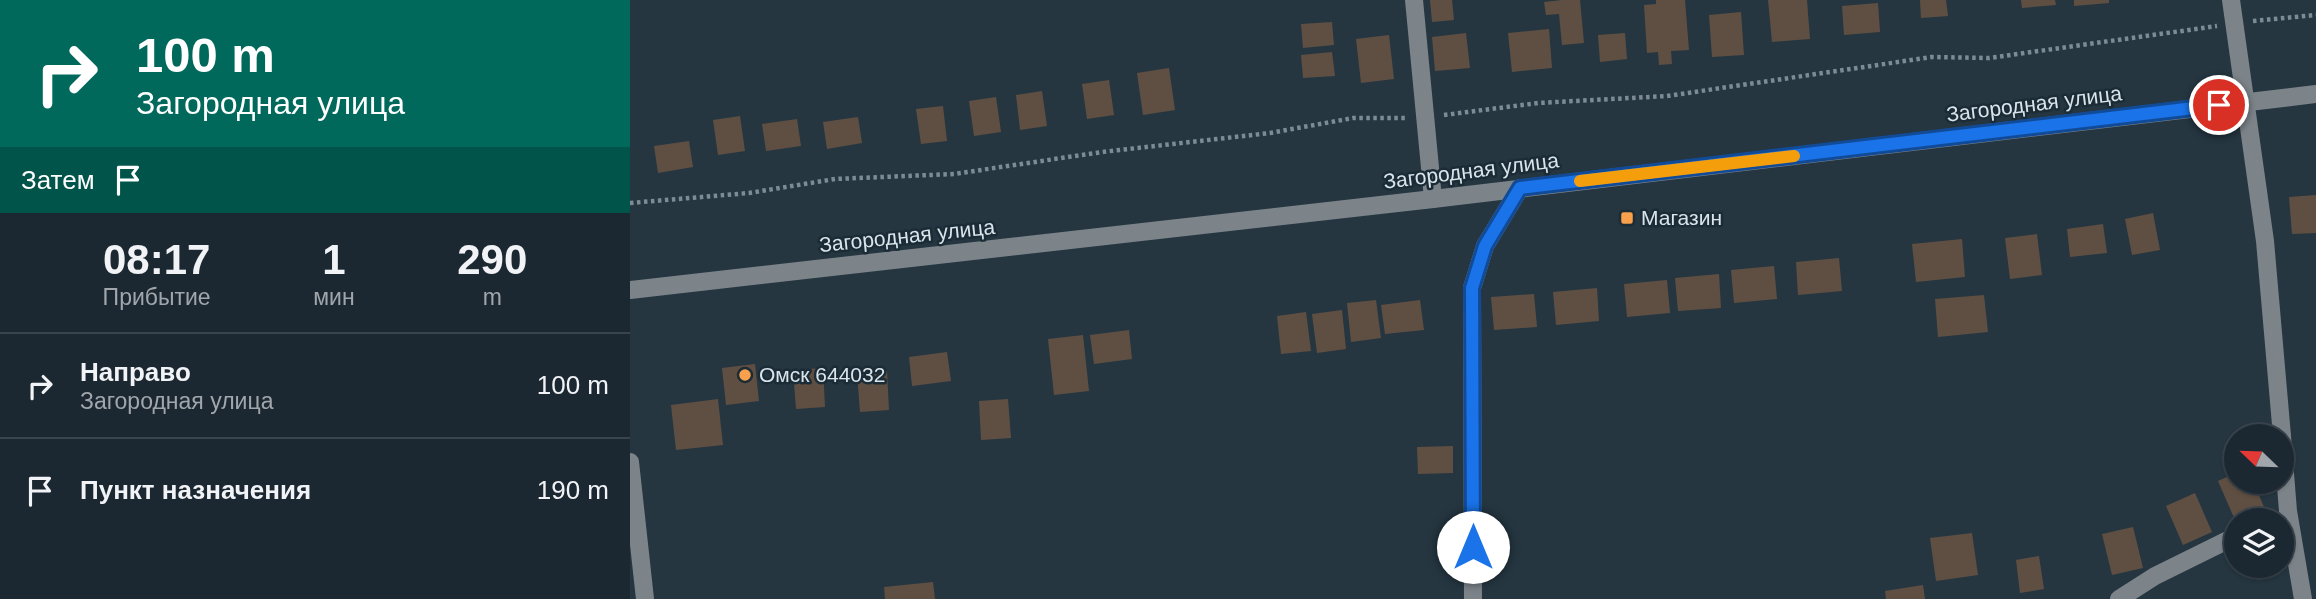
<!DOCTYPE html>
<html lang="ru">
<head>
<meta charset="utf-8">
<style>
  :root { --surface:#1c2831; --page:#29343d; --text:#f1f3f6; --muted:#a0a6ab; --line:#3a444d }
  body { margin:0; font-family:Arial,sans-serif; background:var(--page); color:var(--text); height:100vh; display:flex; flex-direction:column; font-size:26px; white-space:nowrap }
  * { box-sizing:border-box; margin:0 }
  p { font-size:23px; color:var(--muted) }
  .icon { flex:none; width:38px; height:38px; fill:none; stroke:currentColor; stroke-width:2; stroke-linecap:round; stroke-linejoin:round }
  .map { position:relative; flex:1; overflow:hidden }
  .details { display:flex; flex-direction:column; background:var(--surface); width:630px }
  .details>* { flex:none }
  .top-card { background:#00695c; color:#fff; overflow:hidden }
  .needle { width:46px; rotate:293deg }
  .fabs { position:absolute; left:1594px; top:424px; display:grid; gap:14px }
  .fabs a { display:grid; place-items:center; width:70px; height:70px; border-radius:50%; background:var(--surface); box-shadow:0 2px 5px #0004,0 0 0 2px var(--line); font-size:35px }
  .pin { position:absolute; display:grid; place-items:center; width:60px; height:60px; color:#fff; margin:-30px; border:4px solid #fff; border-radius:50%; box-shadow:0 2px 7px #0007 }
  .me { position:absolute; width:77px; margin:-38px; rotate:0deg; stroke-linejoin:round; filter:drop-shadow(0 0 5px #0008) }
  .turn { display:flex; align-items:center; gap:24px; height:147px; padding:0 21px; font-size:32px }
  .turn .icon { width:91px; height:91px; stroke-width:2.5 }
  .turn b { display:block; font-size:49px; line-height:60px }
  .then { display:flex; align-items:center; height:66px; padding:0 21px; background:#0003; gap:14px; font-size:26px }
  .eta { display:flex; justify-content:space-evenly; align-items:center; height:119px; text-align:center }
  .eta b { font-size:42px; font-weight:800; line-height:49px }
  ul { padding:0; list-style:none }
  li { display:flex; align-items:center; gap:21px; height:105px; padding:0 21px; border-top:2px solid var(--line) }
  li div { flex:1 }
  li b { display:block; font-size:26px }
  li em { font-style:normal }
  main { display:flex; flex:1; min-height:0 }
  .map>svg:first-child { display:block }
</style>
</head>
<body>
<main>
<section class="details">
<div class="top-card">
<div class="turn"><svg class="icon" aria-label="right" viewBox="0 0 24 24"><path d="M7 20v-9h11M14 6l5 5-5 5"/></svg><div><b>100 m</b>Загородная улица</div></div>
<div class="then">Затем<svg class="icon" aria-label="arrive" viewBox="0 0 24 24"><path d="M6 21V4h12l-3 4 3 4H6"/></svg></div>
</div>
<div class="eta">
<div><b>08:17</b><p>Прибытие</p></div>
<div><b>1</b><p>мин</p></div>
<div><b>290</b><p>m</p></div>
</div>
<ul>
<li><svg class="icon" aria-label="right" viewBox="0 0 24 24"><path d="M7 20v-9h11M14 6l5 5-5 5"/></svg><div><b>Направо</b><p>Загородная улица</p></div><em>100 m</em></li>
<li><svg class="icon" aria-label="arrive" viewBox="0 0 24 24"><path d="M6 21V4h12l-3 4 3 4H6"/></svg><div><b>Пункт назначения</b></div><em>190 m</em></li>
</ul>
</section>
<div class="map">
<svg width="1686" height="599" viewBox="0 0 1686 599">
  <rect width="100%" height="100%" fill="#253641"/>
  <g fill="#5f4f42">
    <polygon points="800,0 822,0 824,20 802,22"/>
    <polygon points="932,0 950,0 954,43 932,45 929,14 916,15 914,2"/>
    <polygon points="1026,0 1055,0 1059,50 1041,51 1042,64 1029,65 1028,52 1017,53 1014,5 1026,4"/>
    <polygon points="1138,0 1177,0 1180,39 1142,42"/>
    <polygon points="1290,0 1316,0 1318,16 1291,18"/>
    <polygon points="1391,0 1425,0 1426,5 1392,8"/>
    <polygon points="1444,0 1479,0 1479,3 1444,6"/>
    <polygon points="1248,3 1250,32 1214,35 1212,6"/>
    <polygon points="1111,12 1114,55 1082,57 1079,15"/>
    <polygon points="702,22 704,45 673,48 671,24"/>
    <polygon points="919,29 922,68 882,72 878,33"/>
    <polygon points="836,33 840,68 805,71 802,37"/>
    <polygon points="995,33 997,59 970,62 968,35"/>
    <polygon points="759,35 764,79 731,83 726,39"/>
    <polygon points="702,52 705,76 673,78 671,55"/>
    <polygon points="539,68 545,110 513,115 507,73"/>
    <polygon points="479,80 484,115 457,119 452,84"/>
    <polygon points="412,91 417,126 390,130 386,95"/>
    <polygon points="366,97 371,132 344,136 339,101"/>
    <polygon points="313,106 317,141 291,144 286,109"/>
    <polygon points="110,116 115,151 88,155 83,120"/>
    <polygon points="228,117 232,143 197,149 193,122"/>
    <polygon points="167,119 171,146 136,151 132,124"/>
    <polygon points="59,141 63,167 28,173 24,146"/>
    <polygon points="1686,195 1686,233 1662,234 1659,197"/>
    <polygon points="1523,213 1530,250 1502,255 1495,219"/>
    <polygon points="1473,224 1477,253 1440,257 1437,229"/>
    <polygon points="1407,234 1412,275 1380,279 1375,238"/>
    <polygon points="1332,239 1335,277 1286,282 1282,244"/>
    <polygon points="1209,258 1212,291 1168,295 1166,262"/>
    <polygon points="1144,266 1147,299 1104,303 1101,270"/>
    <polygon points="1089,274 1091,308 1048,311 1045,278"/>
    <polygon points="1037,280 1040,313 997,317 994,284"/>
    <polygon points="967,288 969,321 926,325 923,292"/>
    <polygon points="904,294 907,327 864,330 861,297"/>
    <polygon points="1354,295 1358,332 1308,337 1305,299"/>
    <polygon points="746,300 751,338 721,342 717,303"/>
    <polygon points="790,300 794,330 755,334 751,305"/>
    <polygon points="712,310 716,349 687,353 682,314"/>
    <polygon points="676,312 681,351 651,354 647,316"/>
    <polygon points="499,330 502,359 464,364 460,335"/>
    <polygon points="453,335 459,391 424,395 418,339"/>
    <polygon points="317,352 321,381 282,386 279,357"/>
    <polygon points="125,364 129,401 96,405 92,368"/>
    <polygon points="193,368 195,407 166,409 163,370"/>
    <polygon points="257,371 259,410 230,412 227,373"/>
    <polygon points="88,399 93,445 46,450 41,405"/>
    <polygon points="378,399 381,438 351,440 349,401"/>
    <polygon points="823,446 823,473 788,474 787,447"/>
    <polygon points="1606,473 1606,481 1623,481 1634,507 1605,520 1588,481"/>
    <polygon points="1565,493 1582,532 1553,545 1536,506"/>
    <polygon points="1503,527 1513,568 1482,575 1472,534"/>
    <polygon points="1342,533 1348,575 1306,581 1300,538"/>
    <polygon points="1409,556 1414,589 1390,593 1386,560"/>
    <polygon points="303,582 305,599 255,599 254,587"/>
    <polygon points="1293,585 1295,599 1256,599 1255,591"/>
  </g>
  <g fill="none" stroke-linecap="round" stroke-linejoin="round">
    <g stroke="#7d8b94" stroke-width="4.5" stroke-dasharray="3.5 3.5" stroke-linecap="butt">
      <polyline points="1623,21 1686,15"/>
      <polyline points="814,115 908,103 1037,96 1302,57 1359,58 1587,26"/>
      <polyline points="0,203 119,193 205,179 324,174 472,152 640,133 723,118 777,118"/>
    </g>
    <g stroke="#7c848a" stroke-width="18">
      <polyline points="784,0 803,199"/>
      <polyline points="1601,0 1635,241 1652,436"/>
      <polyline points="0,290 803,199 1686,94"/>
      <polyline points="1652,436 1658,511 1673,599"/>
      <polyline points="0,462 15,599"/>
      <polyline points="843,599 842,288 855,246 890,188"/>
      <polyline points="1489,599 1525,576 1606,536"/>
    </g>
  </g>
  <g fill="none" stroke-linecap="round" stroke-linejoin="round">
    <g stroke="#114b97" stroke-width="18">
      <polyline id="route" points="843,547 842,288 855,246 890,188 1589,105"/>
    </g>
    <use href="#route" stroke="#1a73e8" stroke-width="12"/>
    <polyline stroke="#f59e0b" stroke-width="12" points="950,181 1164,156"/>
  </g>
  <g fill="#f9a04c" stroke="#1b2c37" stroke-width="2.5">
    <rect x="990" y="211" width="14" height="14" rx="3.5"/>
    <circle cx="115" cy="375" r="7"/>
  </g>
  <g text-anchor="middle" stroke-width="5" stroke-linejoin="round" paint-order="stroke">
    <g font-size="21" fill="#d9e4eb" stroke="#1b2c37">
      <text transform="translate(1404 104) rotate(-7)" y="7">Загородная улица</text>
      <text transform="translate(841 171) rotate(-7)" y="7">Загородная улица</text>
      <text transform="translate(277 236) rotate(-6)" y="7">Загородная улица</text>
    </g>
    <g font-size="21" fill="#d9e4eb" stroke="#1b2c37" text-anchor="start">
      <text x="1011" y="225">Магазин</text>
      <text x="129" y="382">Омск 644032</text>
    </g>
  </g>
</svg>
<div class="fabs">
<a><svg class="needle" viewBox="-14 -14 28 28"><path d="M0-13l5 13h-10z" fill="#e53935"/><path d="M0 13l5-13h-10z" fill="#a0a6ab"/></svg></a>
<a><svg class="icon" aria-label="layers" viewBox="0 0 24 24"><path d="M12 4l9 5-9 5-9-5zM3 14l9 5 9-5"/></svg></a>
</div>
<div class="pin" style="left:1589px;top:105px;background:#d93025"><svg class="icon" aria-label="arrive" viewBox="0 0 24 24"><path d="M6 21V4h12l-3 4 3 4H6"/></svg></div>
<svg class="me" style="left:843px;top:547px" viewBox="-20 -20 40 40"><circle r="19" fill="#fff"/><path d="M0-13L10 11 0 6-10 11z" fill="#1a73e8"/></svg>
</div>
</main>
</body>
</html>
